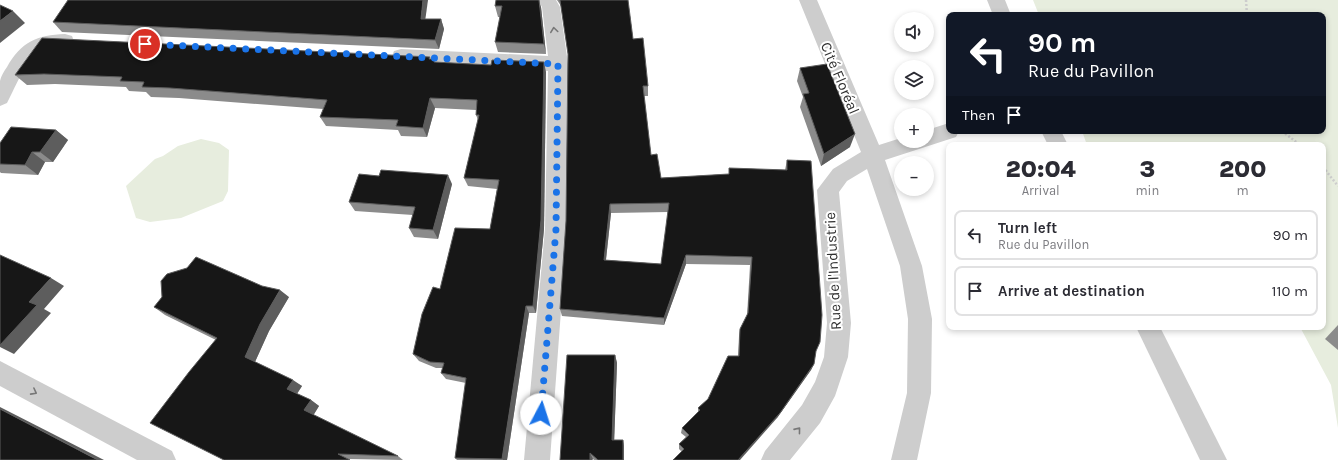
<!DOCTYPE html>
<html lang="en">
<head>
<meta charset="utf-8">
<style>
  :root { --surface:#fff; --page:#f2f2f3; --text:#2b2b33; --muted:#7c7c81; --line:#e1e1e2 }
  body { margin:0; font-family:Karla,sans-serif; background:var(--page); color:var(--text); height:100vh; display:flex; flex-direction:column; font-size:15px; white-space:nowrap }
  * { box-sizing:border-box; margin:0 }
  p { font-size:13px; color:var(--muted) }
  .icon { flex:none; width:22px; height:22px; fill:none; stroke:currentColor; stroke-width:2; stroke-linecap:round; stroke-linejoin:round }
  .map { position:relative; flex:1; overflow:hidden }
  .sheet { position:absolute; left:946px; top:142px; width:380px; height:188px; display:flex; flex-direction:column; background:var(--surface); border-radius:8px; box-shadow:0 2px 6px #0003 }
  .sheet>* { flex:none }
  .hud { position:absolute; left:946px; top:12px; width:380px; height:122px; border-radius:8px; box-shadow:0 2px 6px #0003; background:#111827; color:#fff; overflow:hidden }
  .buttons { position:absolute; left:894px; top:12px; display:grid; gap:8px }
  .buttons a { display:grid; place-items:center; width:40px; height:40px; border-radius:50%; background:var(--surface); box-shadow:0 2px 6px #0003; font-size:20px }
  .pin { position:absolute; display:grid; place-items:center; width:34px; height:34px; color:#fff; margin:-17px; border:2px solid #fff; border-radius:50%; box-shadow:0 1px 4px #0007 }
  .me { position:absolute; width:44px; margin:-22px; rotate:5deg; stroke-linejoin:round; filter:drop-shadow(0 0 3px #0008) }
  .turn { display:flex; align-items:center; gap:14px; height:84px; padding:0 16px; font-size:18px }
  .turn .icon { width:52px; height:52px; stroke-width:2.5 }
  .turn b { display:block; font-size:28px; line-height:34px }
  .then { display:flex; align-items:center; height:38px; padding:0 16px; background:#0003; gap:8px; font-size:15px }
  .eta { display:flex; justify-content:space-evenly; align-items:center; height:68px; text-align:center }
  .eta b { font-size:24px; font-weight:800; line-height:28px }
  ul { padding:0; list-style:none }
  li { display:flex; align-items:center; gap:12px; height:50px; margin:0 8px 6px; padding:0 8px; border:2px solid var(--line); border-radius:8px }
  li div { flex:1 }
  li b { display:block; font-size:15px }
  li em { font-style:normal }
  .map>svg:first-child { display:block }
</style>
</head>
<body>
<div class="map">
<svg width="1338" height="460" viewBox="0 0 1338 460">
  <rect width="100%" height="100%" fill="#fff"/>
  <g fill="#e7edde">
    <polygon points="1033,0 1338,0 1338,428 1331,385 1300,327 1323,327 1323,145 1087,145 1082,131 1323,131 1323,15 1039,15"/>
    <polygon points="201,139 219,143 229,150 228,191 223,201 181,218 150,222 136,218 126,186 155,159 163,156 178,146"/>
  </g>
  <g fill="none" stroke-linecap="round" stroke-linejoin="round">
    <g stroke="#cdcdcd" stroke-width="2.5" stroke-dasharray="2 2" stroke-linecap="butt">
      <polyline points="1246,0 1247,15"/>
      <polyline points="1282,131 1300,145"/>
      <polyline points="1323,167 1338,186"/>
    </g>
    <g fill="#cdcdcd" fill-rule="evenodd">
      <polygon points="538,0 556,0 560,7 568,64 567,229 550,460 524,460 545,229 548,71 401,63 394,61 392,56 394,51 401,49 548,56 542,7"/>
      <polygon points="799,0 817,0 879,145 901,138 901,141 927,141 927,130 949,123 949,131 959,131 956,137 885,160 922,266 932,319 931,393 917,460 891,460 907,393 908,319 900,266 867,169 847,181 839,192 851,323 848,357 835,396 820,423 790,460 761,460 765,451 802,405 815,382 824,357 827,323 817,190 833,169 861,152"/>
      <polygon points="987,0 1005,0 1011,15 993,15"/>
      <path d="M65,34L72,36L74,41L72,46C64,48 55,47 47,50C25,57 17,85 7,103L0,106C0,98 0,89 0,81C1,76 4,71 7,67C21,42 37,35 65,34Z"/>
      <polygon points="1041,131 1061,131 1068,145 1048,145"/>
      <polygon points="1136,327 1160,327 1227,460 1200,460"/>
      <polygon points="0,361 172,451 176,460 137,460 0,386"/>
    </g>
  </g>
  <g fill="#8b8b8b" fill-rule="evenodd">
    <path d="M557,0H628L633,39L648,86V96H644L651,155L661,178L729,174V168L785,170L787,160L816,351L814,364L811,370L777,418L681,451L679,449V444L686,437L681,433L682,428L698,412V408L708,399L738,356L739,336L740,329L747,316L750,265L686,264L664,325L562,316L560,309L566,221L568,54L561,6ZM668,212L661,264L606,260L611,213Z"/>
    <polygon points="495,6 541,7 546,54 498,52 495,42 500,17 498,17"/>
    <polygon points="441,19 444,29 439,49 62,32 53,22"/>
    <polygon points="431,59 436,63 546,72 544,229 536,313 529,313 507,460 457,460 455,458 466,383 446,379 441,373 443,368 436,368 419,361 413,354 440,289 490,229 497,189 468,186 464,178 478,120 476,115 476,110 435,108 427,137 401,136 398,130 326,126 320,117 323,109 179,98 151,97 146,92 129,91 126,87 55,84 27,85 15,75"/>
    <polygon points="800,68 850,147 821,166 800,107 803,97 797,81"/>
    <polygon points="56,130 68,140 53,162 45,162 38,175 1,173 0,172 0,143"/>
    <polygon points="452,184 438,239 414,237 409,228 413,215 355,211 349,202"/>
    <polygon points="289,297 269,331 255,362 302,386 297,394 311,400 319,406 313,415 398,456 403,460 348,459 224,460 216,340 165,315 154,307"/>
    <polygon points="1338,325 1338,350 1325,339"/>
    <polygon points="615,355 617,363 614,440 623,440 624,446 624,460 594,460 593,459 592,460 560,460"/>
  </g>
  <g fill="#5d5d5d">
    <polygon points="423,0 428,0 424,29 421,19"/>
    <polygon points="539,0 541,7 546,54 544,44"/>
    <polygon points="13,11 25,23 0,43 0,21"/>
    <polygon points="441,19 444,29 439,49 435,40"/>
    <polygon points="544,62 546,72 544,229 536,313 533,306"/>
    <polygon points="430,98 435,108 427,137 423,128"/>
    <polygon points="56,130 68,140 53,162 40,152"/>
    <polygon points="855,134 850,147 821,166 824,154"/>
    <polygon points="32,152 45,162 38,175 25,165"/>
    <polygon points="448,175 452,184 438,239 433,230"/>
    <polygon points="610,204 611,213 605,268 604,260"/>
    <polygon points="686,255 686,264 664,325 664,318"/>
    <polygon points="51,278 64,286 44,309 51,313 14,354 0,347 0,345 29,302"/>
    <polygon points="280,290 289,297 269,331 254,364 245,357 260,324"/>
    <polygon points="526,306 529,313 507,460 503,460 502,459"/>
    <polygon points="615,355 617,363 614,446 612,440"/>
    <polygon points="814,364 811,370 777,418 740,460 738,460"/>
    <polygon points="293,380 302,386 296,395 287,389"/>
    <polygon points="311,400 319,406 313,416 304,410"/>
    <polygon points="0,407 104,460 98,460 0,409"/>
    <polygon points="623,440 624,446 624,460 623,460"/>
    <polygon points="590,453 593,459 592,460 590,460"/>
  </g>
  <g fill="#171717" stroke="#5d5d5d" fill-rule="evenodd">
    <polygon points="68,0 423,0 421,19 441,19 435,40 53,22"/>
    <polygon points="496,0 539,0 544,44 495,42 502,6 495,6"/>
    <path d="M560,0H628L633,39L643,38L648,86H643L651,155L657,154L661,178L729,174V168L787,170V160L811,161L822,315L820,342L816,351L814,364L780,413L738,460H673L684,449L679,444L689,435L682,428L700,410L698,408L708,399L728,356H739L740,329L748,313L752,257L686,255L664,318L560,309L566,221L568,54ZM669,203L661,264L604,260L610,204Z"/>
    <polygon points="0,5 13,11 0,21"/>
    <polygon points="42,38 430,57 429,59 435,59 434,62 491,65 492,60 544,62 541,220 533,306 526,306 502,459 455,458 466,378 441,373 444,363 430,362 413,354 422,314 433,287 440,289 455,228 490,229 499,180 464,178 479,115 476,115 477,100 430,98 423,128 396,126 398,120 320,117 327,100 170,88 142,87 144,82 120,81 122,77 44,74 15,75"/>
    <polygon points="827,64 855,134 824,154 803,94 809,93 800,68"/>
    <polygon points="11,127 56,130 40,152 32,152 25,165 0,164 0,143"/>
    <polygon points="381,170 448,175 433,230 409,228 415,207 349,202 359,174 379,176"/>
    <polygon points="0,255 51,278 29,302 37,305 0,345"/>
    <polygon points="196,257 262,286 280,290 260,324 245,357 293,380 287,389 311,400 304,410 398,456 338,454 350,460 224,460 150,423 189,372 217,338 154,307 162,297 161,281 167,274 187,268"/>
    <polygon points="567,355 615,355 612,440 623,440 623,460 598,460 590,453 590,460 560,460"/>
    <polygon points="0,409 88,455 98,460 0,460"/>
  </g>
  <defs><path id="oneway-chevron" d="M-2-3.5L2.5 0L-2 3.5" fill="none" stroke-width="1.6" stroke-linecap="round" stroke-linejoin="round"/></defs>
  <g stroke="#777">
    <use href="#oneway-chevron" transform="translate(554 30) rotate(-98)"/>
    <use href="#oneway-chevron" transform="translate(34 392) rotate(28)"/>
    <use href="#oneway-chevron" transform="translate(798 430) rotate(-51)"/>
  </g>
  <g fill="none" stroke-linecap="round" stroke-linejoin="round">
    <polyline stroke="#1a73e8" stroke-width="7" stroke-dasharray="0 12.6" points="145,44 558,64 556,229 541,414"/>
  </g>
  <g text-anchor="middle" stroke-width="4" stroke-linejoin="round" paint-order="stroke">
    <g font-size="15" fill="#303030" stroke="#fff">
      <text transform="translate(840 78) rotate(67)" y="5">Cité Floréal</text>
      <text transform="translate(833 271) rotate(-93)" y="5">Rue de l'Industrie</text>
    </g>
  </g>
</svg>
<div class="buttons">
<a><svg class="icon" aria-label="sound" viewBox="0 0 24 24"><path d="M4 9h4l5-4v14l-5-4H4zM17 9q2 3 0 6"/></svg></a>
<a><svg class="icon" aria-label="layers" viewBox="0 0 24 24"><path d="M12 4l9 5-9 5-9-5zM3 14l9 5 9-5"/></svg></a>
<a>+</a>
<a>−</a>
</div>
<div class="pin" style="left:145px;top:44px;background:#d93025"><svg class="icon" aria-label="arrive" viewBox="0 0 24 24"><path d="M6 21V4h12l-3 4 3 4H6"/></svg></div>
<svg class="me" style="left:541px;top:414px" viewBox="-20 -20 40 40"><circle r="19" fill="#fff"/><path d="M0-13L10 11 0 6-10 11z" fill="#1a73e8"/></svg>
<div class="hud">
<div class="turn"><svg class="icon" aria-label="left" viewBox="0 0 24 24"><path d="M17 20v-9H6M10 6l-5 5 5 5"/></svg><div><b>90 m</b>Rue du Pavillon</div></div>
<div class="then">Then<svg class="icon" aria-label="arrive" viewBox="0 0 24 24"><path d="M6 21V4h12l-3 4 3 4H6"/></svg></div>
</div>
<section class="sheet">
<div class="eta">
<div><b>20:04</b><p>Arrival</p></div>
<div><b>3</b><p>min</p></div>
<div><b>200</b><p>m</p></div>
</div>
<ul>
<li><svg class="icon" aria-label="left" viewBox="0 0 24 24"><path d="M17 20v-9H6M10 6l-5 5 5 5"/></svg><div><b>Turn left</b><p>Rue du Pavillon</p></div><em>90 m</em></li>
<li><svg class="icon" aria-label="arrive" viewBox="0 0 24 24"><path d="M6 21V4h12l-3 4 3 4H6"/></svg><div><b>Arrive at destination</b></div><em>110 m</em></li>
</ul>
</section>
</div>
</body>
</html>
